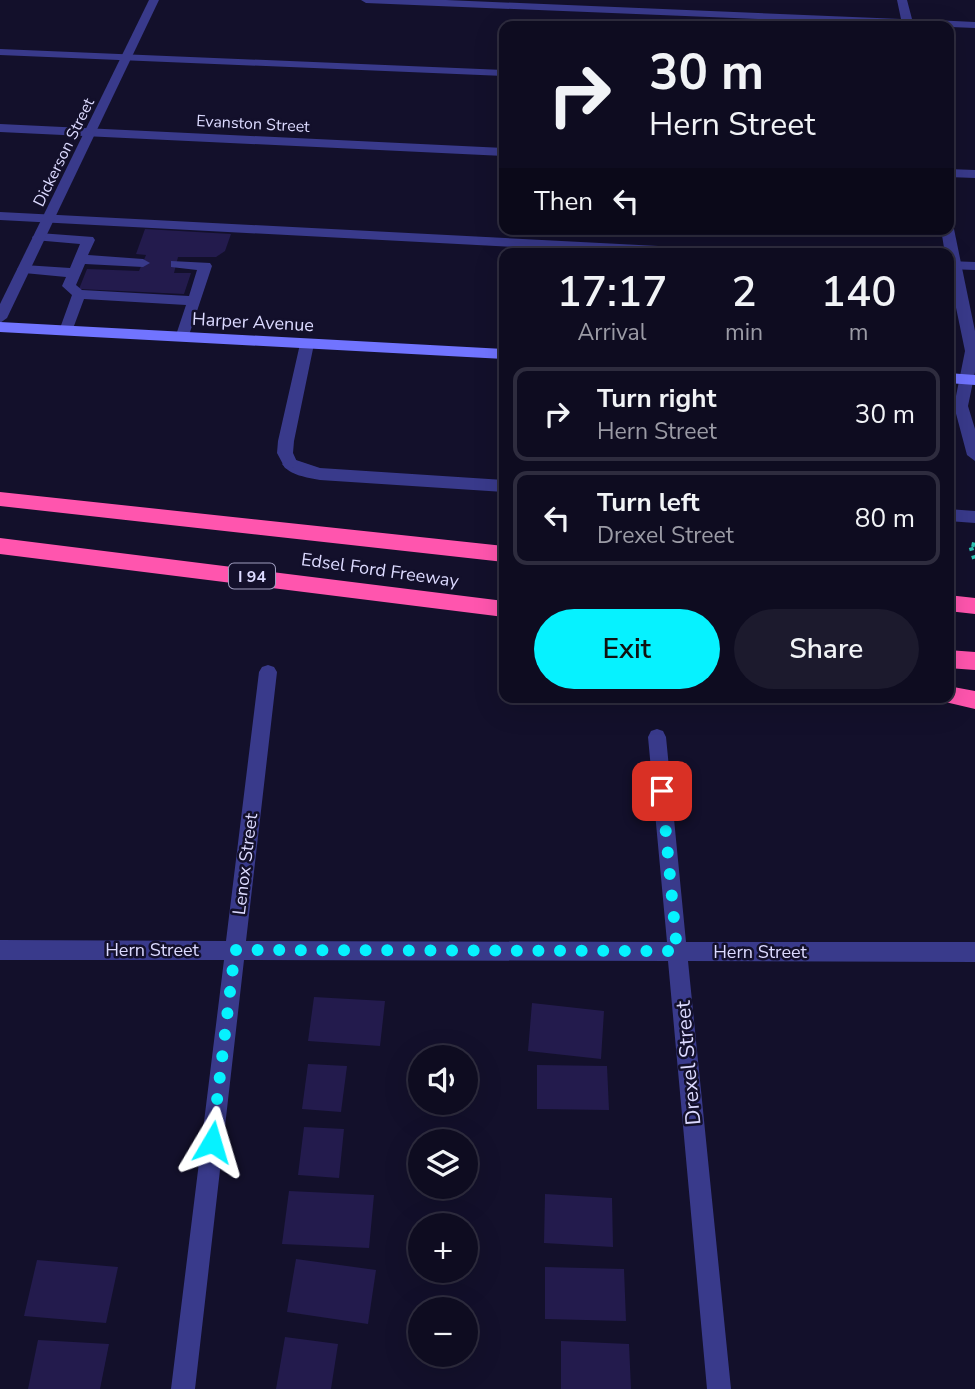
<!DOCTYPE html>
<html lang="en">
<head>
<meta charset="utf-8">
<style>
  :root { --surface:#0e0c20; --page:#1c1a2d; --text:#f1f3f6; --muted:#9b9ba5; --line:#2e2c3e; --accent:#06f2ff }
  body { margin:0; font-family:"Nunito Sans",sans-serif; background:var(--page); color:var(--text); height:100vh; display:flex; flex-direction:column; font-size:26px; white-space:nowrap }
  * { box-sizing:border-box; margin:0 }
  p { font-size:23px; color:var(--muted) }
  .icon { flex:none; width:38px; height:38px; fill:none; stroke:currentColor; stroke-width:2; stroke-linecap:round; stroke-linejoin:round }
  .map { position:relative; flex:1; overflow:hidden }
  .panel { position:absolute; left:499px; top:248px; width:455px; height:455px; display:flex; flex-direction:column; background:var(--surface); border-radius:14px; box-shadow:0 7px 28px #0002,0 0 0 2px var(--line) }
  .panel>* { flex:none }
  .banner { position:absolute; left:499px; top:21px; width:455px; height:214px; border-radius:14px; box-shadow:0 7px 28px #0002,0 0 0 2px var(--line); background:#0e0c20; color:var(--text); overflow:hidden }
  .tools { position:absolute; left:408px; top:1045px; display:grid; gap:14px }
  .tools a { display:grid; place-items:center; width:70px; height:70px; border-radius:50%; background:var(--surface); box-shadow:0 7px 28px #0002,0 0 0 2px var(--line); font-size:35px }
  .pin { position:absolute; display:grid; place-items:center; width:60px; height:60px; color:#fff; margin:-30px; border-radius:14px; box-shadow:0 4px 10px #0006 }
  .me { position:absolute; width:77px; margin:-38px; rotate:7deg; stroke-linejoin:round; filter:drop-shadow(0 0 5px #0008) }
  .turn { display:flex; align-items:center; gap:24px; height:147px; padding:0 35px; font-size:32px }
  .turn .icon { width:91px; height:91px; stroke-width:2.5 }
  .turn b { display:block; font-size:49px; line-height:60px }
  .then { display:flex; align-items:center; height:66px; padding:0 35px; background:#0003; gap:14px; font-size:26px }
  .eta { display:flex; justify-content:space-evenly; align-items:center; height:119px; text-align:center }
  .eta b { font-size:42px; font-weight:600; line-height:49px }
  .button { display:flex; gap:14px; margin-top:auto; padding:14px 35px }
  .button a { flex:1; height:80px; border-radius:42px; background:var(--accent); color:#111; font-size:28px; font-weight:600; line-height:80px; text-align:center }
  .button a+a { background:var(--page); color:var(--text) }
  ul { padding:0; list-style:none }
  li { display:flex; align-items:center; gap:21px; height:94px; margin:0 14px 10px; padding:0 21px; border:4px solid var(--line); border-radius:14px }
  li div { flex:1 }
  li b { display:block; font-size:26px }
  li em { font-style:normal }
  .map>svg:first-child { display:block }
</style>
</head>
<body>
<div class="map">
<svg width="975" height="1389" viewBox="0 0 975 1389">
  <rect width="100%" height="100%" fill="#13102b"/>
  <g fill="#231b4d">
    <polygon points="145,229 231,234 225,251 216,257 178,257 174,273 191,273 184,294 79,289 87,269 139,271 146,255 136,254"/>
    <polygon points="314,997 385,1001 380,1046 308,1041"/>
    <polygon points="532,1003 604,1011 601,1059 528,1051"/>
    <polygon points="308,1064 347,1066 341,1112 302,1109"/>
    <polygon points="537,1065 607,1066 609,1110 537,1109"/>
    <polygon points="304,1127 344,1129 339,1178 298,1175"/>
    <polygon points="289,1191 374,1195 369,1248 282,1244"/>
    <polygon points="545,1194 612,1198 613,1247 544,1243"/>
    <polygon points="296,1259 376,1270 368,1324 287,1312"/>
    <polygon points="37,1260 118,1267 106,1323 24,1316"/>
    <polygon points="545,1267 624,1269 626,1321 545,1319"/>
    <polygon points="285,1337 338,1344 331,1389 276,1389"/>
    <polygon points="38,1340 109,1344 100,1389 28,1389"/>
    <polygon points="561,1341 629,1344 631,1389 561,1389"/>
  </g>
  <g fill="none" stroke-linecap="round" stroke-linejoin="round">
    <polyline stroke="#2cc1b1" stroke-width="4.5" stroke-dasharray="3.5 5" stroke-linecap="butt" points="975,545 970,544 975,561"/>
    <g fill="#393a8b" fill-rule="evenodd">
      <polygon points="0,49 504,70 504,76 0,55"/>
      <polygon points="0,212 736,250 742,254 647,254 0,220"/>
      <polygon points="39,233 93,237 95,240 88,255 143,259 150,263 143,267 85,264 76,285 82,290 189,296 197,270 171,267 171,261 210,263 212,266 187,341 177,341 175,338 186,305 84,299 71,334 61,334 59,331 72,295 62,286 66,277 24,273 17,269 24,265 70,268 80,244 34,240 32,237"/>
      <polygon points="948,261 975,262 975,270 948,269"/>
      <path d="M290,458L320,468L504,480V492L320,480C306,477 291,476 282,464Z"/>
      <polygon points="948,509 975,511 975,523 948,521"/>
    </g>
    <g fill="#393a8b" fill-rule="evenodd">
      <polygon points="361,0 446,0 901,19 897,0 907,0 912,19 975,22 975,28 366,3"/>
      <polygon points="0,124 504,148 504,156 0,132"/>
      <polygon points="948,169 975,170 975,178 948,177"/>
      <polygon points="948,225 954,229 975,331 975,372 968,406 975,429 975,461 967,455 954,406 965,351 948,269 948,254 945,254 941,229 948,229"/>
      <polygon points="307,339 314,344 294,441 293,453 298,464 290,470 285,468 277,453 278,441 300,344"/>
      <polygon points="268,665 274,667 277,672 246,941 667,942 648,737 651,731 657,729 663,731 666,737 686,942 975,942 975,962 688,961 731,1389 707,1389 668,961 244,960 195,1389 171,1389 224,960 0,960 0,940 226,941 259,672 262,667"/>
    </g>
    <polygon fill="#393a8b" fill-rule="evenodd" points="149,0 159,0 7,318 0,323 0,304"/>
    <g fill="#7174ff" fill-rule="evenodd">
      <polygon points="0,322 504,349 504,359 0,332"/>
      <polygon points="948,373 975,375 975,385 948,383"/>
    </g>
    <g fill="#ff55ae" fill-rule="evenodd">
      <polygon points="0,492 504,546 504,562 0,506"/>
      <polygon points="0,538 504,601 504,617 0,554"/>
      <polygon points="948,595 975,598 975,614 948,611"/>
      <polygon points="948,650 975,652 975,670 948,668"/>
      <polygon points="948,686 975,691 975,709 941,701 939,698 948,698"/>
    </g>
  </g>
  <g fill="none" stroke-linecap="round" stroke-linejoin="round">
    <polyline stroke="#06f2ff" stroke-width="12" stroke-dasharray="0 21.6" points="212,1142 235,950 677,951 662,791"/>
  </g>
  <g text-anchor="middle" stroke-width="5" stroke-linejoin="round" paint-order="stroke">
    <g font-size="16" fill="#dcdaff" stroke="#13102b">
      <text transform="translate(253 123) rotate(3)" y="6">Evanston Street</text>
      <text transform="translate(63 152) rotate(-64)" y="6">Dickerson Street</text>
    </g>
    <rect fill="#13102b" stroke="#a09dbf" stroke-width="2" x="229" y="563.5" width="46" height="25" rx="5"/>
    <g font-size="16" font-weight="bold" fill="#dcdaff">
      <text x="252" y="582">I 94</text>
    </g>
    <g font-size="18" fill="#dcdaff" stroke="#13102b">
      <text transform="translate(253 322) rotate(3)" y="6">Harper Avenue</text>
      <text transform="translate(380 570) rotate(8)" y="6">Edsel Ford Freeway</text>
      <text transform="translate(245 864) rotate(-83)" y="6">Lenox Street</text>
      <text x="152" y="956">Hern Street</text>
      <text x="760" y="958">Hern Street</text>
    </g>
    <g font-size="21" fill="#dcdaff" stroke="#13102b">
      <text transform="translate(688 1063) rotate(-95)" y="7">Drexel Street</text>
    </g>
  </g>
</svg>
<div class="tools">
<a><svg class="icon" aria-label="sound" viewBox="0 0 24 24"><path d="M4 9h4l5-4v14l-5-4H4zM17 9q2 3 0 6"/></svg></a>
<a><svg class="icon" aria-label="layers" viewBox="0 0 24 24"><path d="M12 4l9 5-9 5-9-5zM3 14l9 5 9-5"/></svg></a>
<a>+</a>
<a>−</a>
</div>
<div class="pin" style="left:662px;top:791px;background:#d93025"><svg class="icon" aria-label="arrive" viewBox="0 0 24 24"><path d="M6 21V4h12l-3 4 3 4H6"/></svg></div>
<svg class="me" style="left:212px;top:1142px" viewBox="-20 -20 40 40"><path d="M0-17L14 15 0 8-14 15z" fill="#06f2ff" stroke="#fff" stroke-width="4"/></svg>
<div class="banner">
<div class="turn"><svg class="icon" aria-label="right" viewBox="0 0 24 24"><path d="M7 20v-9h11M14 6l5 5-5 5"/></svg><div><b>30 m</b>Hern Street</div></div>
<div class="then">Then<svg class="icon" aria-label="left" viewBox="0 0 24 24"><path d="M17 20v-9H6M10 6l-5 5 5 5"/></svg></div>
</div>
<section class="panel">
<div class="eta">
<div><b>17:17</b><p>Arrival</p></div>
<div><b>2</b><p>min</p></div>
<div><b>140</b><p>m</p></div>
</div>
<ul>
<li><svg class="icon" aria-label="right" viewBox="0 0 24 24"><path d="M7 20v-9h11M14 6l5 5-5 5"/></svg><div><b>Turn right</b><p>Hern Street</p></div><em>30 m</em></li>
<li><svg class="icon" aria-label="left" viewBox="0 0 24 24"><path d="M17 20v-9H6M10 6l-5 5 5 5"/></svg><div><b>Turn left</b><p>Drexel Street</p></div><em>80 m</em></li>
</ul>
<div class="button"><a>Exit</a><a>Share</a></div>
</section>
</div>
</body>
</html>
